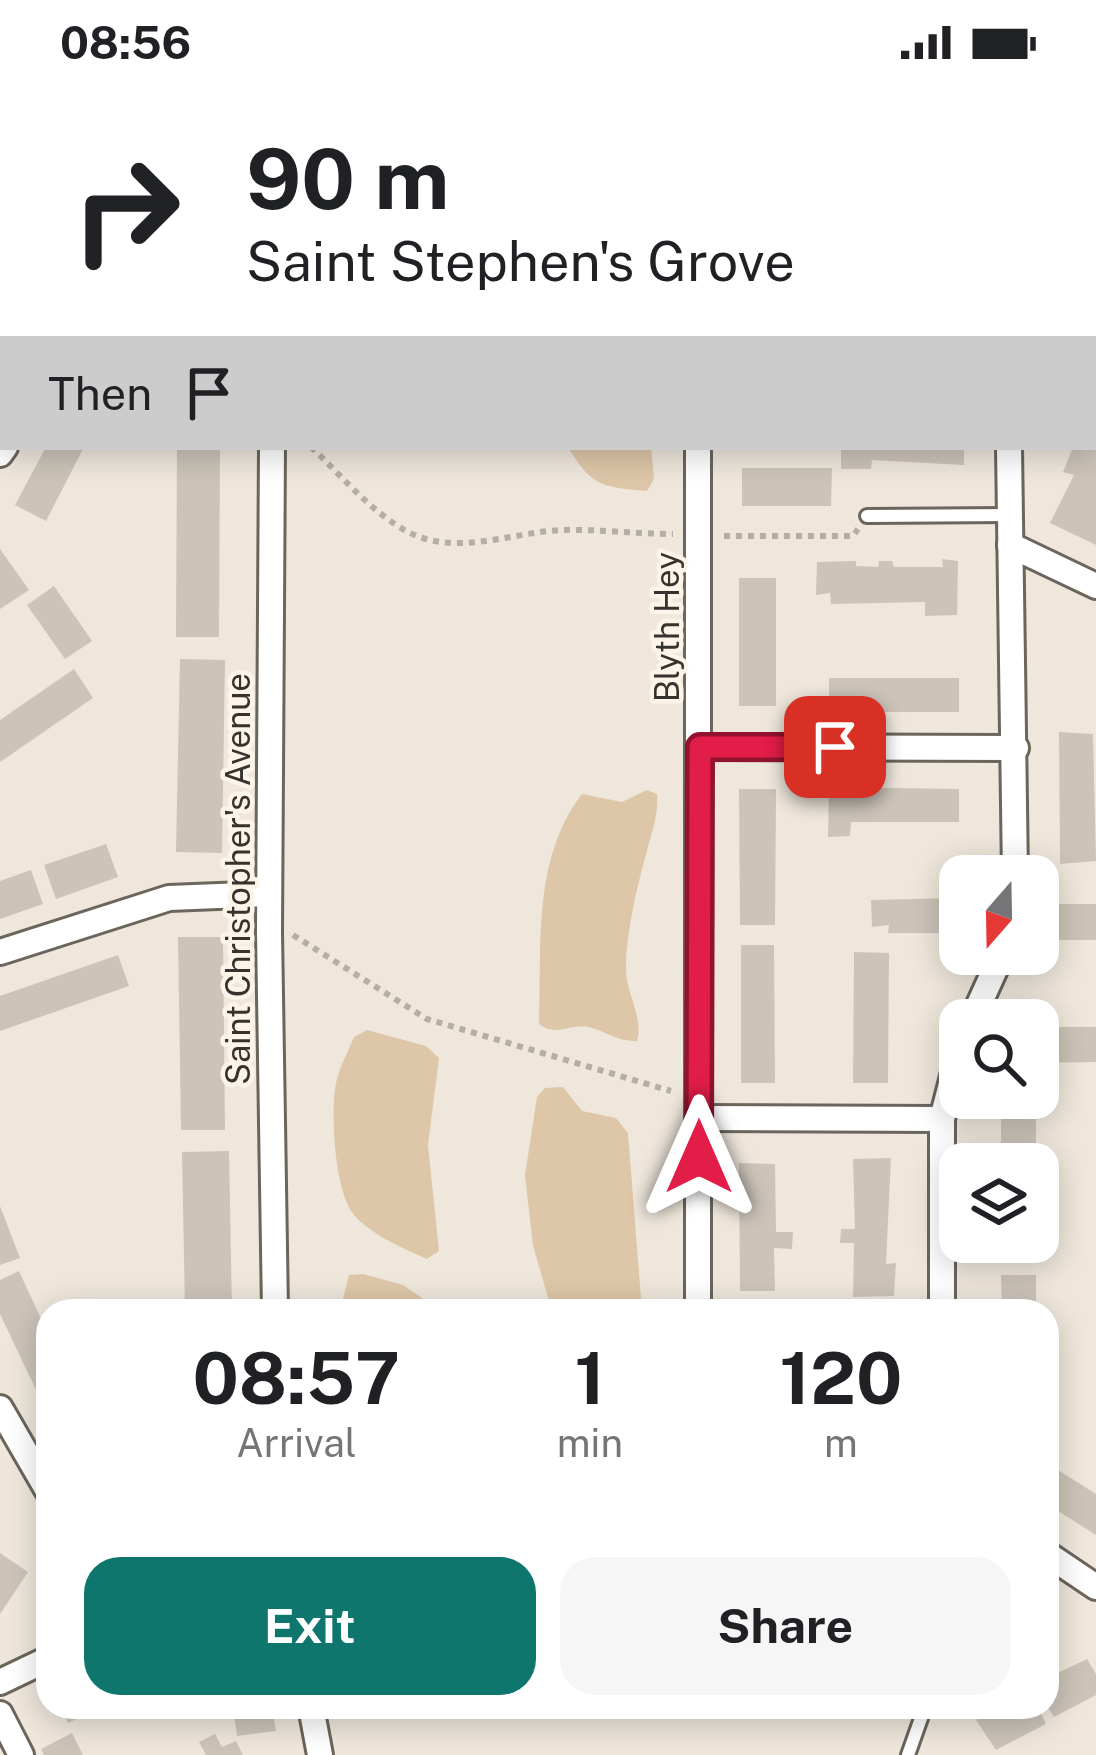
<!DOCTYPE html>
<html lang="en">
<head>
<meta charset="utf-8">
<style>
  :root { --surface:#fff; --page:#f6f6f6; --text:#202124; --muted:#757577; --accent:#0f766e }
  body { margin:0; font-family:"Public Sans",sans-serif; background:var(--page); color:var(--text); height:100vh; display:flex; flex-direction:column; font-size:45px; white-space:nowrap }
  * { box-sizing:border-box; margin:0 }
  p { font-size:39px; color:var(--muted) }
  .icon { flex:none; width:66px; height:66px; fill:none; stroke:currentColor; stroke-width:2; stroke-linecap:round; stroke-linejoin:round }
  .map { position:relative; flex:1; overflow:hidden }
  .side { position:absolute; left:36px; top:1215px; width:1023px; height:420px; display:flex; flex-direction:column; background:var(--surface); border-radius:36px; box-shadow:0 6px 30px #0003 }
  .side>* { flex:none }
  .hud { position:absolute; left:0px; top:0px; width:1098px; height:366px; box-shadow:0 6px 30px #0003; background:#fff; color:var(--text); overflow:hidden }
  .needle { width:78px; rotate:200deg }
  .buttons { position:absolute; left:939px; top:771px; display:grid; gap:24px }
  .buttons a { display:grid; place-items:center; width:120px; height:120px; border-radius:24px; background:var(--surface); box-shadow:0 6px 30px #0003; font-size:60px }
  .pin { position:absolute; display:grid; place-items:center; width:102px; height:102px; color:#fff; margin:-51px; border-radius:24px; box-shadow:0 6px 18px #0006 }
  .me { position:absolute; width:132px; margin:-66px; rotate:0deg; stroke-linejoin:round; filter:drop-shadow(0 0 9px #0008) }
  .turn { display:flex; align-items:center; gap:42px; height:252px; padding:0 48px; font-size:54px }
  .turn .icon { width:156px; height:156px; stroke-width:2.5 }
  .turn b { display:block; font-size:84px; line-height:102px }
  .then { display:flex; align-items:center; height:114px; padding:0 48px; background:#0003; gap:24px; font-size:45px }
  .eta { display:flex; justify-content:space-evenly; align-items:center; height:204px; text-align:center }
  .eta b { font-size:72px; font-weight:700; line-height:84px }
  .button { display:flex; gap:24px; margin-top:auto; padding:24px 48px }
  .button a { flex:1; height:138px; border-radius:36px; background:var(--accent); color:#fff; font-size:48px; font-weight:700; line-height:138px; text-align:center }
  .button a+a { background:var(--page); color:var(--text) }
  .status { display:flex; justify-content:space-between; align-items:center; height:84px; padding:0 60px; background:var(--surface); direction:ltr }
  .status svg { height:33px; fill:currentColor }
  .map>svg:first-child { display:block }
</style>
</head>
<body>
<div class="status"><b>08:56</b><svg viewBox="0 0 49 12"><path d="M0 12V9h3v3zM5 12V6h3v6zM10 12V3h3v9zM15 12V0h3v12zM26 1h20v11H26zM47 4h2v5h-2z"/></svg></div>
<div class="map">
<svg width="1096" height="1671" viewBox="0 0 1096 1671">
  <rect width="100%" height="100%" fill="#efe7dc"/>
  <g fill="#dec7a9">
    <path d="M568,363H651L654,395L647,407C602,403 592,403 568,363Z"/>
    <path d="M647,706L657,710C659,732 650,753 645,774C636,808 626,850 626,885C626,909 644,935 637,957C617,958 607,947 588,943C569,940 556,953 539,940C542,862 532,775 582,710L622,718Z"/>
    <path d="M367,946L426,962L439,974L428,1061L439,1167L427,1175C403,1164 373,1152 355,1132C335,1110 331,1034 335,1005C337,988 347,970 354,953Z"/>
    <polygon points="563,1003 582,1027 616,1034 628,1049 642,1227 552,1227 533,1162 525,1091 537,1013 545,1004"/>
    <polygon points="363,1190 403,1201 422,1214 423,1227 340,1227 349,1191"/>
  </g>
  <g fill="#ccc4b9">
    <polygon points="46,363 84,363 46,437 15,421"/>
    <polygon points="177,363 220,363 219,553 176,553"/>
    <polygon points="841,363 964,363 964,381 872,376 871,385 841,385"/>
    <polygon points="1073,363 1096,363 1096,461 1050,439 1074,391 1063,388"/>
    <polygon points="742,384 832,384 831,422 742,422"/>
    <polygon points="0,465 29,506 0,525"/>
    <polygon points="942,475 958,477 957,531 925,532 925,518 831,520 830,509 816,511 817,478 856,477 856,482 878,483 879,477 892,477 894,483 943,483"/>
    <rect x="739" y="494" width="37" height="128"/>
    <polygon points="54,502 92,557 65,575 27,521"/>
    <polygon points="180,575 225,576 222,769 176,768"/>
    <polygon points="74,585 93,614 0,678 0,636"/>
    <rect x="829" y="594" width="130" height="34"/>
    <polygon points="1059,648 1093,650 1096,777 1060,780"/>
    <polygon points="829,703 959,705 959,738 851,738 850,752 828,753"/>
    <polygon points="739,705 776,705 775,841 740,841"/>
    <polygon points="106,760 118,793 56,815 44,781"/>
    <polygon points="31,786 43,820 0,835 0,797"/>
    <polygon points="954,814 955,849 888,849 889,841 872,843 871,816"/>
    <rect x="1057" y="820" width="39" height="36"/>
    <polygon points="178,853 223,853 225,1046 181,1046"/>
    <polygon points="741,861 774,861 775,999 741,999"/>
    <polygon points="854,868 889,869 888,999 853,999"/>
    <polygon points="118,871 129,902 0,947 0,912"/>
    <polygon points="1038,943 1096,943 1096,978 1038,979"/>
    <rect x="1001" y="1014" width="35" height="66"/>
    <polygon points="229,1067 232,1227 185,1227 182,1068"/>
    <polygon points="891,1074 886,1180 896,1179 894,1212 853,1213 854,1159 840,1159 841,1145 855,1145 853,1075"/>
    <polygon points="739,1079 775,1080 776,1148 793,1148 792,1165 774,1164 775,1207 740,1207"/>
    <polygon points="0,1122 20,1174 0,1181"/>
    <polygon points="19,1187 48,1250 48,1331 0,1230 0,1196"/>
    <polygon points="1001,1191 1036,1191 1036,1227 1002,1227"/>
    <polygon points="1047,1379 1096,1410 1096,1451 1047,1420"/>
    <polygon points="0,1469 28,1488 0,1530"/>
    <polygon points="1087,1575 1096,1590 1096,1611 1054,1633 1047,1622 1047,1594"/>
    <polygon points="61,1623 102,1623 68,1639"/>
    <polygon points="233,1623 272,1623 276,1647 237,1652"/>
    <polygon points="999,1623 1038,1623 1046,1640 996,1666 976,1636"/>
    <polygon points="72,1649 83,1671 44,1671 41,1665"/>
    <polygon points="215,1650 222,1663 236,1657 243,1671 206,1671 199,1658"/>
  </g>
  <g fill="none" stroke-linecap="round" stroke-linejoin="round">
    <g stroke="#6b655b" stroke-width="18">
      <g id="lane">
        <polyline points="0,155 3,157"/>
        <polyline points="1095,174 1096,175"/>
        <polyline points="1095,247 1096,246"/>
        <polyline points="867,432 1009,431"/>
        <polyline points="908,1671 925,1623"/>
      </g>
    </g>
    <g stroke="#6b655b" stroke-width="30">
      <g id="street">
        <polyline points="732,0 739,3"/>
        <polyline points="187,3 190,0"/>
        <polyline points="272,363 269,848 275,1227"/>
        <polyline points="698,363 698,1227"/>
        <polyline points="1009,363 1015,792"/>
        <polyline points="0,370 5,363"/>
        <polyline points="1010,461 1096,502"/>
        <polyline points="700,663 1016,664"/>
        <polyline points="0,868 169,814 269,810"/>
        <polyline points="972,936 1002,870"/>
        <polyline points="699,1034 942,1035"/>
        <polyline points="942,1227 942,1035 960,965"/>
        <polyline points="0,1324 48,1407"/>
        <polyline points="1047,1470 1096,1503"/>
        <polyline points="0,1598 48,1575"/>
        <polyline points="311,1623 320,1671"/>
        <polyline points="0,1630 21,1671"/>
      </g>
    </g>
    <g stroke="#b5aea5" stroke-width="6" stroke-dasharray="6 6" stroke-linecap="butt">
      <polyline points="903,0 914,3"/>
      <polyline points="1095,51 1096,51"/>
      <path d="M311,363C341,391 372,429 408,448C457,473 512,448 562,446C599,445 636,450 673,450"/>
      <polyline points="724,452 853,452 858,445"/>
      <polyline points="293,851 427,935 671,1007"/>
    </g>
    <use href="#lane" stroke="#fff" stroke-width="12"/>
    <use href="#street" stroke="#fff" stroke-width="24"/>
  </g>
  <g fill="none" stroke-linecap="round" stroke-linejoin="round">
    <g stroke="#92132f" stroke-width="30">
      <polyline id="route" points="699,1073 700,663 835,663"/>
    </g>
    <use href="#route" stroke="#e11d48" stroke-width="21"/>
  </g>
  <g text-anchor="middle" stroke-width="9" stroke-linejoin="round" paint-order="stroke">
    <g font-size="33" fill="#36332e" stroke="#fdf4e9">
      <text transform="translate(667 543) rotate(-90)" y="12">Blyth Hey</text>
      <text transform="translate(238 795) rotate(-90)" y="12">Saint Christopher's Avenue</text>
    </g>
  </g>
</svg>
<div class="buttons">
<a><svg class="needle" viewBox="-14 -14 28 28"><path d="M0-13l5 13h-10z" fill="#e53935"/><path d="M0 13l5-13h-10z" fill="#757577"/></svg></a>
<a><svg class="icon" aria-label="search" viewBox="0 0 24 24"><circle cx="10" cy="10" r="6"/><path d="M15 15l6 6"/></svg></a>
<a><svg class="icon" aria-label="layers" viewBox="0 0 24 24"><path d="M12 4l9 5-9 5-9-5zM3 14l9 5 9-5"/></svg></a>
</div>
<div class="pin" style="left:835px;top:663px;background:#d93025"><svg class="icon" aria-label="arrive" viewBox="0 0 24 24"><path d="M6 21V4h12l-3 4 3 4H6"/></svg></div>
<svg class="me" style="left:699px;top:1073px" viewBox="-20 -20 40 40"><path d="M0-17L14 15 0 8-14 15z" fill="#e11d48" stroke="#fff" stroke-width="4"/></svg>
<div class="hud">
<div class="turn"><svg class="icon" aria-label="right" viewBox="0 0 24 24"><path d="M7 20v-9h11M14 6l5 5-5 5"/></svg><div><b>90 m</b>Saint Stephen's Grove</div></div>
<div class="then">Then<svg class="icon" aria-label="arrive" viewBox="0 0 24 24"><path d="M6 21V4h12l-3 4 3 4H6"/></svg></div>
</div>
<section class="side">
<div class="eta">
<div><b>08:57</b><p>Arrival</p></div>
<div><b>1</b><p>min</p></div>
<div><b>120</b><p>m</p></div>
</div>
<div class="button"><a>Exit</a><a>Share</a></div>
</section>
</div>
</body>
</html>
